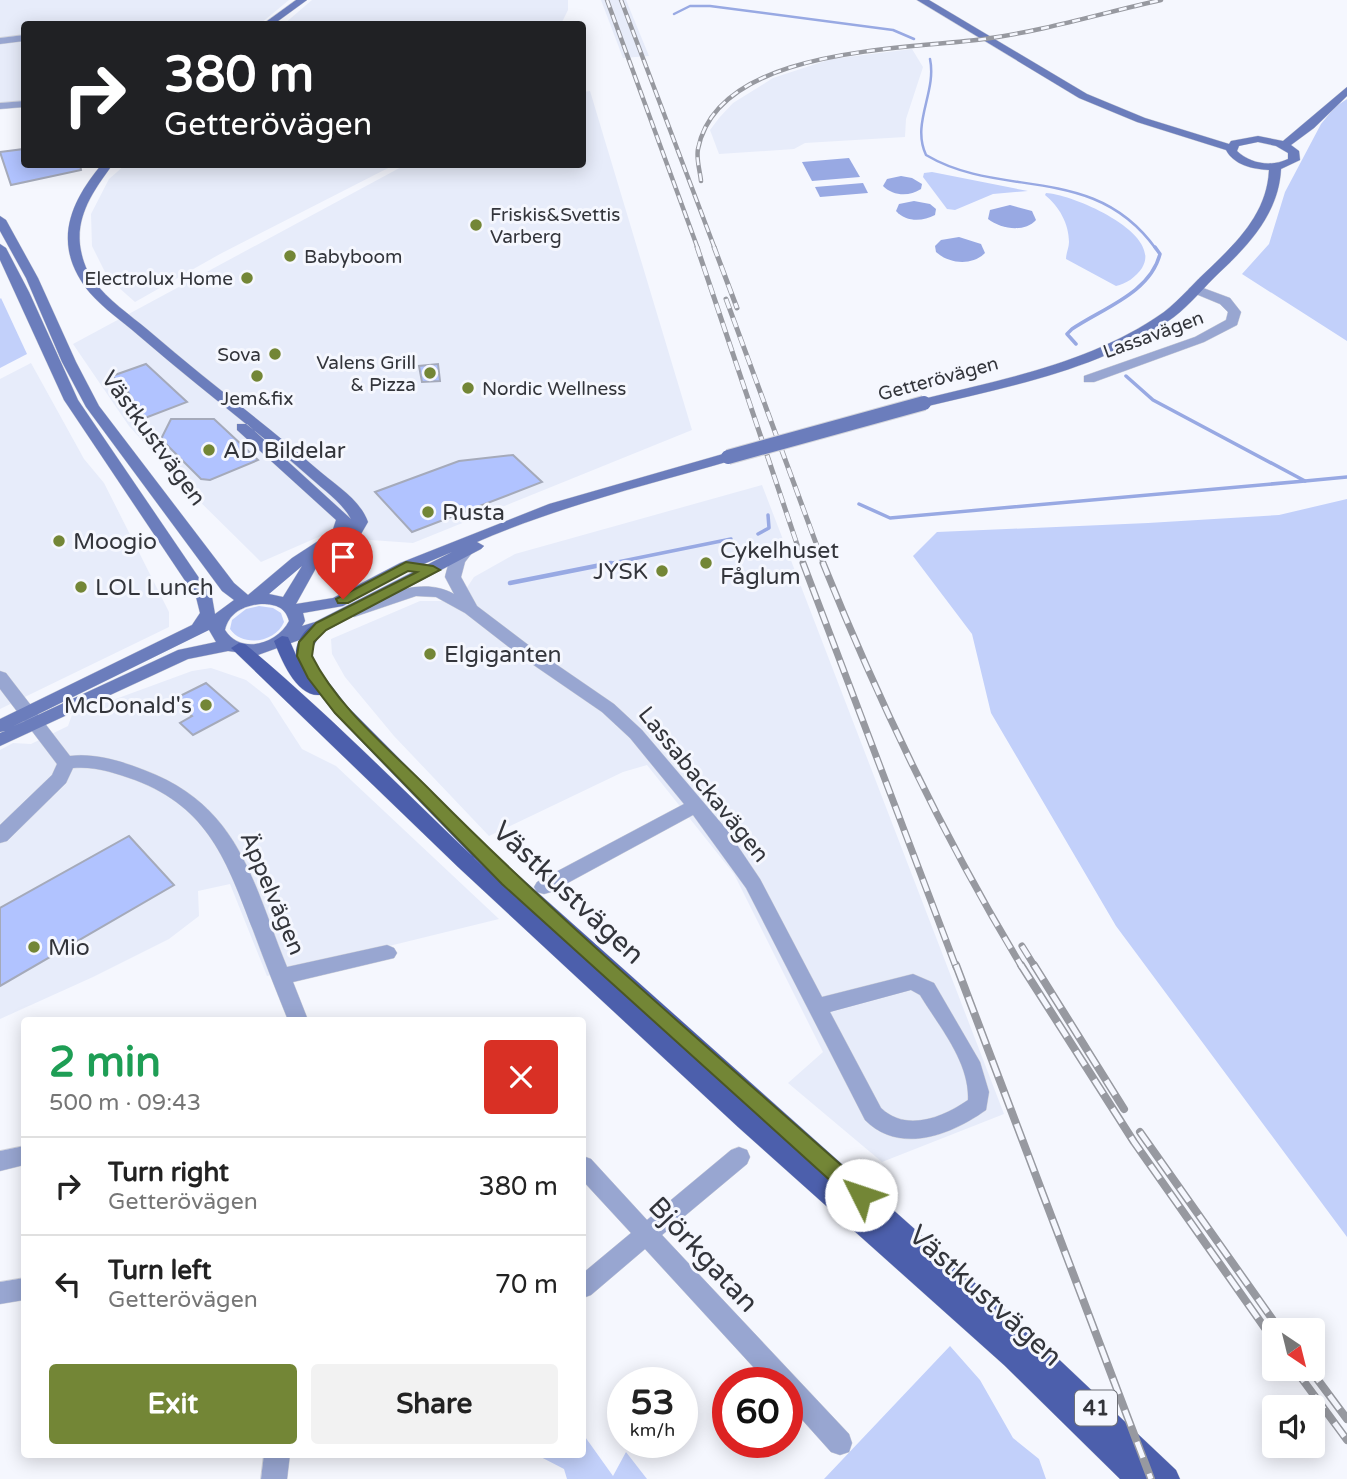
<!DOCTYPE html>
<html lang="en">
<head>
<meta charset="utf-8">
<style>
  :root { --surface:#fff; --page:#f2f2f2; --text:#222; --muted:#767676; --line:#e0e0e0; --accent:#738636 }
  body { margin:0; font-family:"Varela Round",sans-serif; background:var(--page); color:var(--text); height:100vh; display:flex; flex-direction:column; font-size:26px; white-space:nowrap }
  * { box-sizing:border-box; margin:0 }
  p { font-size:23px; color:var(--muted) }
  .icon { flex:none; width:38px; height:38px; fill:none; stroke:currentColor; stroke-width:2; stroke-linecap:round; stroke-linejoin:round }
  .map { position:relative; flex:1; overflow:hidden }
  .drawer { position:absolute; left:21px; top:1017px; width:565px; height:441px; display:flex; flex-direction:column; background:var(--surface); border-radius:7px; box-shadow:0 4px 18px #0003 }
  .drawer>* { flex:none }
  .banner { position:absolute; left:21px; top:21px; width:565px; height:147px; border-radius:7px; box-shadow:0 4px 18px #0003; background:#202124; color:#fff; overflow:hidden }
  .needle { width:46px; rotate:145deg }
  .controls { position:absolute; left:1262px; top:1318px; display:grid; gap:14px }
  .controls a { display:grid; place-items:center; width:63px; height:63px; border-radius:7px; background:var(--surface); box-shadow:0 4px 18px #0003; font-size:35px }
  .speed { position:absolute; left:607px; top:1367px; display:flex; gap:14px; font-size:35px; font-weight:700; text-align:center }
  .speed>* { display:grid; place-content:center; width:91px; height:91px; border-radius:50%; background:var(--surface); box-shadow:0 4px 18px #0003; line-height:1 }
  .speed small { font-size:18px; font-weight:400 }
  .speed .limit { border:10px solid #d22; background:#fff; color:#111 }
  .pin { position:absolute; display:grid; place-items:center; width:60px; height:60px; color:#fff; margin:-72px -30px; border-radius:50% 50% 50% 0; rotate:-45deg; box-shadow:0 0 7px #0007 }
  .pin .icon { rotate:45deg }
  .me { position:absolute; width:77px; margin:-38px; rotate:311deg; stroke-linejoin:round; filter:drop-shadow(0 0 5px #0008) }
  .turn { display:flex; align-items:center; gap:24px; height:147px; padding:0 28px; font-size:32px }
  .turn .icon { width:91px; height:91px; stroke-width:2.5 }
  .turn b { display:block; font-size:49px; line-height:60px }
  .round { display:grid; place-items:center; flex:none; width:74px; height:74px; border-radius:7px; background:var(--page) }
  .headline { display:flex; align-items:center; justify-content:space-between; height:119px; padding:0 28px }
  h1 { font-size:42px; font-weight:800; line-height:52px; color:#1e9e55 }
  .action { display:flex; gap:14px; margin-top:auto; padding:14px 28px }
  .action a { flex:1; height:80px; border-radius:7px; background:var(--accent); color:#fff; font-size:28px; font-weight:800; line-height:80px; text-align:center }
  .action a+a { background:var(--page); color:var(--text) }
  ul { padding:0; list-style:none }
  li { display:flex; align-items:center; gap:21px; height:98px; padding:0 28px; border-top:2px solid var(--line) }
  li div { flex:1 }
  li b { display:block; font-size:26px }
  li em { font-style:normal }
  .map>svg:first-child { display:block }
</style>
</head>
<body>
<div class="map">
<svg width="1347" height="1479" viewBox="0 0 1347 1479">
  <rect width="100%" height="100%" fill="#f5f7fe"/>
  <g fill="#e7ecfa">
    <polygon points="0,0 289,0 260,24 24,24 24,102 0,105"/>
    <polygon points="312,0 568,0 568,10 561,24 284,24"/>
    <polygon points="601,0 626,0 649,56 623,58"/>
    <polygon points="912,49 923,67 906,119 905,137 805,143 794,149 719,154 710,130 719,118 733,103 773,78 831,59"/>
    <polygon points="590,91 692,430 413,543 371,540 330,532 261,562 180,482 129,426 73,344 405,165 583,164 583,92"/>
    <polygon points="125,165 125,164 394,165 220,254 135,302 108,278 92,246 91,214 109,179"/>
    <polygon points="31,363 84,459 104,483 169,612 169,627 0,709 0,379"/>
    <polygon points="762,485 1004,1114 882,1162 788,1083 823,1052 734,874 647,765 623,772 489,836 394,736 345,677 332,654 331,639 420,601 441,601 464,592 474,577 515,554"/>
    <polygon points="211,668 246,680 269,698 302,749 336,766 499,919 267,976 230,884 198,891 199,916 169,939 93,977 0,1019 0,750 13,743 31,744 68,726 72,715 192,671"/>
  </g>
  <g fill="#c2d0fa">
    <polygon points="1347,99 1347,341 1242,274 1269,244 1285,192 1321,124 1335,107"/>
    <polygon points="932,172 1028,191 993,194 955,210 947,209 923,177 924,173"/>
    <path d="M1046,193C1072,194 1164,233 1142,268C1136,277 1126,284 1116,286L1066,259C1066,253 1069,248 1069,242C1069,224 1059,206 1045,195Z"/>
    <polygon points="1,298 27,354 0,368 0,299"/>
    <polygon points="1347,499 1347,1237 1116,926 991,713 972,634 913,556 937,532 1148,523 1279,515"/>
    <path d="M259,606L273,608L281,613L284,622C276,642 243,648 230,629L232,620L246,609Z"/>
    <polygon points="950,1346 980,1380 1013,1438 1039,1459 1046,1479 824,1479"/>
    <polygon points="583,1434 613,1476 626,1452 647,1479 567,1479 564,1469 535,1454 583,1454"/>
  </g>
  <g fill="#98a9e3">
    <polygon points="849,158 860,177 812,181 802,162"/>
    <path d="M901,176L912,178L922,184L921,189C909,197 893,196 883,186L887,179Z"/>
    <polygon points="863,183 868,193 820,197 815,187"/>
    <path d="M914,201L930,204L936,209L935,215C922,222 906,222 896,211L899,204Z"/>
    <path d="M1010,205L1032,211L1036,220C1024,233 1001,229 988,219L990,210Z"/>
    <path d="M959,237L981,244L985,253C972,266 949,264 936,252L935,246L941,240Z"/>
  </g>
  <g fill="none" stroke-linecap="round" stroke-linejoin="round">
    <g stroke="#98a9e3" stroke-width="2.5">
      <polyline points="674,14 690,6 710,6 893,30 914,39"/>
      <path d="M930,59C937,92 911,123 926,155C1002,200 1094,162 1156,249"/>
    </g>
    <g stroke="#98a9e3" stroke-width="3.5">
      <path d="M1076,344L1067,334L1072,329C1103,308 1150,293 1160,254L1155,247"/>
      <polyline points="1126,376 1153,400 1305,481 1347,477"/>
      <polyline points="859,504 890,518 1305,481"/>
      <polyline points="758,534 769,528 768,515"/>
      <polyline points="603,565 731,539"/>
    </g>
    <polyline stroke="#98a9e3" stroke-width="4.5" points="510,583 611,563"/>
  </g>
  <g fill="#b1c3ff" stroke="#a5aaba" stroke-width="2">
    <polygon points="24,149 24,164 80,164 81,170 11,185 0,152"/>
    <polygon points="146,364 187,402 145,418 126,389 112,376"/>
    <polygon points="438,364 440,381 422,382 419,366"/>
    <polygon points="171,419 214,419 258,460 210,480 201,479 161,439"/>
    <polygon points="513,455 542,482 412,532 375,492 459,461"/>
    <polygon points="206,683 238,711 193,735 180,723 192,716 174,699"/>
    <polygon points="129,836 174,885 0,986 0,908"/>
  </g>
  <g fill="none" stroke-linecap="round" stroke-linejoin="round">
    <g stroke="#d2d4db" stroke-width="1">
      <g id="street">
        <polygon points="24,35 24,41 0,44 0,38"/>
        <polygon points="24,101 24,107 0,109 0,103"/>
        <polygon points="1195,285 1230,298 1241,312 1237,325 1204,342 1094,382 1084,382 1084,376 1195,337 1226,320 1228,312 1220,304 1191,292 1189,289"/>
        <path d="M464,548L472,553L465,562L461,577L477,606L531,647L614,704L642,730L727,830L760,879L822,997L913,974L934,983L980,1062L989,1092L986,1110C951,1135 900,1155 865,1120L746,888L693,815L551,892L544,894L537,892L534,887L537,882L684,804L630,738L602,712L519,655L465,613L436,597L416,596L354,617L346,612L348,608C382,597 420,575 454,594L445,577C448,565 451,552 464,548ZM911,990L920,995C938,1025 970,1062 968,1100C942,1118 906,1132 881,1108L830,1012Z"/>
        <path d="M0,671L6,673L70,756C95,753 121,761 144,770C240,806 252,881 287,967L387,945L394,948L397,953L394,958L293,982L308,1020H288C276,990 264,960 253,930C227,862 209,808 135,780C115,773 95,766 73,768L66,783L7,841L0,843V825L52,775L57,764L0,689Z"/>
        <polygon points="24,1146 24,1165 0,1171 0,1151"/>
        <polygon points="739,1147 747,1150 750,1157 747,1164 662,1235 849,1434 852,1443 849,1452 840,1455 831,1452 788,1404 788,1382 767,1382 645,1249 591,1295 583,1298 583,1273 631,1233 583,1181 583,1156 591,1159 647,1220 731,1150"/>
        <polygon points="24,1278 24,1300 0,1304 0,1282"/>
        <polygon points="264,1454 290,1454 287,1479 261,1479"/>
      </g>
    </g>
    <g stroke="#d2d4db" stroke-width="1">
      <g id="secondary">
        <polygon points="296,0 307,0 274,24 263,24"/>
        <path d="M917,0H929L1087,94L1145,118L1229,144L1231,141L1258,136L1283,141L1347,87V96L1314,128L1291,145L1299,151L1300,160L1281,169C1279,212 1250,244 1220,272C1204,287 1191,304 1174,317C1102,370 1009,386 924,407L917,403L919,400C1003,379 1092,363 1164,312C1181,299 1194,282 1210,268C1239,240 1267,212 1269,170C1252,169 1234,165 1226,150L1137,122L1079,98ZM1258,142L1276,146L1288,153V159C1271,167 1251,164 1237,151L1239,146Z"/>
        <path d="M102,164H113C94,190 74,217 81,251C83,261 87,272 93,280C108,300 130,315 148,330C203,378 262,421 317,469C334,484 360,499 368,522L357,541L316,568L296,604L333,598L400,563L549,504L723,454L728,453L735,457L733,460C647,485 560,506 477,542L484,546L481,549L327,630L258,655L228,651L188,659L0,746V733L5,731L0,732V719L192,625L200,613L196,597L64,400L0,260V244L6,248L29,292L78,400L212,597L215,614L234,600L222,591L86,407L62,362L26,278L0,231V216L6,220L38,278L76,362L99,406L234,583L248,595L292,558L332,532L336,520L237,430V424H247L351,519C341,501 321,488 306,474C251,426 193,383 138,335C122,321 104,309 90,293C80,281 72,267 69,251C63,218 82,188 102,164ZM452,552L315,622L302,626L305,621L303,613L343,606L412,569ZM302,566L283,597L269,594ZM260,604C274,604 285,606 289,621C277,644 241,655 225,630C229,613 243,606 260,604ZM209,630L216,642L178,650L14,726Z"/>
      </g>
    </g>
    <g stroke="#d2d4db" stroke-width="1">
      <path id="primary" d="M321,621L329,626L318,638L312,649L313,660L320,671L347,706L489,849L1030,1332L1176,1470L1180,1479H1120L1004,1365L738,1127L458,867L231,648L239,643L245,644C346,728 436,825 533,913L475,859L335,714L320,695C296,697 281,659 274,641L282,636L288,637L296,655C295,641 307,625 321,621Z"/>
    </g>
    <use href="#street" fill="#98a6d1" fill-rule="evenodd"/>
    <use href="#secondary" fill="#6b7dbc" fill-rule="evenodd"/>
    <use href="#primary" fill="#4c5fac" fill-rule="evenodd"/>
    <g stroke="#9799a0" stroke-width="4.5">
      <g id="rail-far3">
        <polyline points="607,0 698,249"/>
        <polyline points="621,0 715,249"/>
        <path d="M701,181C700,171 696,159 698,149C718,47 904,50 984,39C1044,31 1102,13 1161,0"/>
      </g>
    </g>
    <g stroke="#9799a0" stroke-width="5">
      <g id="rail-far2">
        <polyline points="697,247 804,565"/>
        <polyline points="714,247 737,308"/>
        <polyline points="726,299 824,565"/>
      </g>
    </g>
    <g stroke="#9799a0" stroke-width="7">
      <g id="rail-far1">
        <polyline points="803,563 956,967"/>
        <path d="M823,563C879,702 944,838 1022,967"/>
        <polyline points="1022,946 1035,967"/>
      </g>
    </g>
    <g stroke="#9799a0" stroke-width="8">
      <g id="rail">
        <polyline points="956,965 1151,1479"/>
        <polyline points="1021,965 1134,1142 1274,1341"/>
        <polyline points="1034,965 1124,1109"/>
        <polyline points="1140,1132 1280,1330"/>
        <polyline points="1294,1368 1347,1440"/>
        <polyline points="1309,1368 1347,1419"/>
      </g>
    </g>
    <use href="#rail-far3" stroke="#f5f7fe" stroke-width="2.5" stroke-dasharray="8" stroke-linecap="butt"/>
    <use href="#rail-far2" stroke="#f5f7fe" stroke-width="3.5" stroke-dasharray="10" stroke-linecap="butt"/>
    <use href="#rail-far1" stroke="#f5f7fe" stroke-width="4.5" stroke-dasharray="13" stroke-linecap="butt"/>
    <use href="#rail" stroke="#f5f7fe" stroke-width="5" stroke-dasharray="17" stroke-linecap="butt"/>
    <g stroke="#d2d4db" stroke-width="16" stroke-linecap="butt">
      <polyline id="secondary-bridge" points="728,457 924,403"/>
    </g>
    <use href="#secondary-bridge" stroke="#6b7dbc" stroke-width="14"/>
  </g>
  <path fill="#738636" stroke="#4b5723" stroke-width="2" d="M406,562L433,566L440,570L326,630L314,642L312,656C339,710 392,751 434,794C572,933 722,1059 868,1189L871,1195L868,1202L861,1204L854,1202L502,884L335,713L308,678L297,656L299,642L316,623L417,572L408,571L348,603H338L336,599Z"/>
  <g fill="#738636" stroke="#f5f7fe" stroke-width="2.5">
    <circle cx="476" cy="225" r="7"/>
    <circle cx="290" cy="256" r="7"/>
    <circle cx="247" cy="278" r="7"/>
    <circle cx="275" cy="354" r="7"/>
    <circle cx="430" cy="373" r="7"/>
    <circle cx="257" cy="376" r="7"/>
    <circle cx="468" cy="388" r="7"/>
    <circle cx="209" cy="450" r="7"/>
    <circle cx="428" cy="512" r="7"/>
    <circle cx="59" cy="541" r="7"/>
    <circle cx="706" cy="563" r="7"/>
    <circle cx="662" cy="571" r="7"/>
    <circle cx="81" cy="587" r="7"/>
    <circle cx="430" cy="654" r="7"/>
    <circle cx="206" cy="705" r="7"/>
    <circle cx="34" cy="947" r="7"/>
  </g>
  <g text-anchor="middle" stroke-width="6" stroke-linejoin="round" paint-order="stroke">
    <g font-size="19" fill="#33353b" stroke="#f5f7fe" text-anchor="start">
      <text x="490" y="221">Friskis&amp;Svettis<tspan x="490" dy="22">Varberg</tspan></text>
      <text x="304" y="263">Babyboom</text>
      <text x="233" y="285" text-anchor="end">Electrolux Home</text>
      <text x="261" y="361" text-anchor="end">Sova</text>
      <text x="416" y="369" text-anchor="end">Valens Grill<tspan x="416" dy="22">&amp; Pizza</tspan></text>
      <text x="482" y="395">Nordic Wellness</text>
      <text x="257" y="405" text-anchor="middle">Jem&amp;fix</text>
    </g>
    <g font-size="19" fill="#33353b" stroke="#f5f7fe">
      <text transform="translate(1153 334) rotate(-20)" y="7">Lassavägen</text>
      <text transform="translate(938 378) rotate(-15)" y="7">Getterövägen</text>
    </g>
    <rect fill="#f5f7fe" stroke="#6d6f76" stroke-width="2" x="1075" y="1390.5" width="42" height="35" rx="5"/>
    <g font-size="21" font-weight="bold" fill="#33353b">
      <text x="1096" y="1415">41</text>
    </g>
    <g font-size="23" fill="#33353b" stroke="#f5f7fe">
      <text transform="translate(154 438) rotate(54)" y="8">Västkustvägen</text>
      <text transform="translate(704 784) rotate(51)" y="8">Lassabackavägen</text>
      <text transform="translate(273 893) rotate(67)" y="8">Äppelvägen</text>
    </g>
    <g font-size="23" fill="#33353b" stroke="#f5f7fe" text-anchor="start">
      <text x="223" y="458">AD Bildelar</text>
      <text x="442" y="520">Rusta</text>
      <text x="73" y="549">Moogio</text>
      <text x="720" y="558">Cykelhuset<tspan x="720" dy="26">Fåglum</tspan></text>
      <text x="648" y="579" text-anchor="end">JYSK</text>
      <text x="95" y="595">LOL Lunch</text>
      <text x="444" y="662">Elgiganten</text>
      <text x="192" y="713" text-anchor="end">McDonald's</text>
      <text x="48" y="955">Mio</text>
    </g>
    <g font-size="28" fill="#33353b" stroke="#f5f7fe">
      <text transform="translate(569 892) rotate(43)" y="10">Västkustvägen</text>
      <text transform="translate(704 1254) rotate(47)" y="10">Björkgatan</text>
      <text transform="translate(986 1295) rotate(42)" y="10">Västkustvägen</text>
    </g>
  </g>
</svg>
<div class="controls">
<a><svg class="needle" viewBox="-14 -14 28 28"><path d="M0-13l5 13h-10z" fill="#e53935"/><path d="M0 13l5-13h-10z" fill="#767676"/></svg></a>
<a><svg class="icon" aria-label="sound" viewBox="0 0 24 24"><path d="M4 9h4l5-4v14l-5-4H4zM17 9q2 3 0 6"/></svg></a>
</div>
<div class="speed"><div>53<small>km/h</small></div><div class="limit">60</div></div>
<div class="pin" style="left:343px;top:599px;background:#d93025"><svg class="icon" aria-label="arrive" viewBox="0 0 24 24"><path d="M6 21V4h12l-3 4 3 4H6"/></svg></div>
<svg class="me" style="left:861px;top:1195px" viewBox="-20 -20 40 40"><circle r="19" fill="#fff"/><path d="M0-13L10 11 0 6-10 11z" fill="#738636"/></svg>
<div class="banner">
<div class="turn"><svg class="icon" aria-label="right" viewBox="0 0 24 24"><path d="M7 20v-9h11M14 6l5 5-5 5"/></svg><div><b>380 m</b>Getterövägen</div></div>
</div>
<section class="drawer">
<div class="headline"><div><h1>2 min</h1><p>500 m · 09:43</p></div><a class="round" style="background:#d93025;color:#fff"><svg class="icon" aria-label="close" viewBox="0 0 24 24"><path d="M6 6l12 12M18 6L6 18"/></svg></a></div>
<ul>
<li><svg class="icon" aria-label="right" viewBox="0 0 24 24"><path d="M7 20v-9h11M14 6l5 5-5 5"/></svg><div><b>Turn right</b><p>Getterövägen</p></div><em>380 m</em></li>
<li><svg class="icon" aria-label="left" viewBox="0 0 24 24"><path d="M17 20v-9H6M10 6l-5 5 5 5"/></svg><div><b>Turn left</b><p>Getterövägen</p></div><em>70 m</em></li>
</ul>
<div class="action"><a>Exit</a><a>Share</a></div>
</section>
</div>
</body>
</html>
